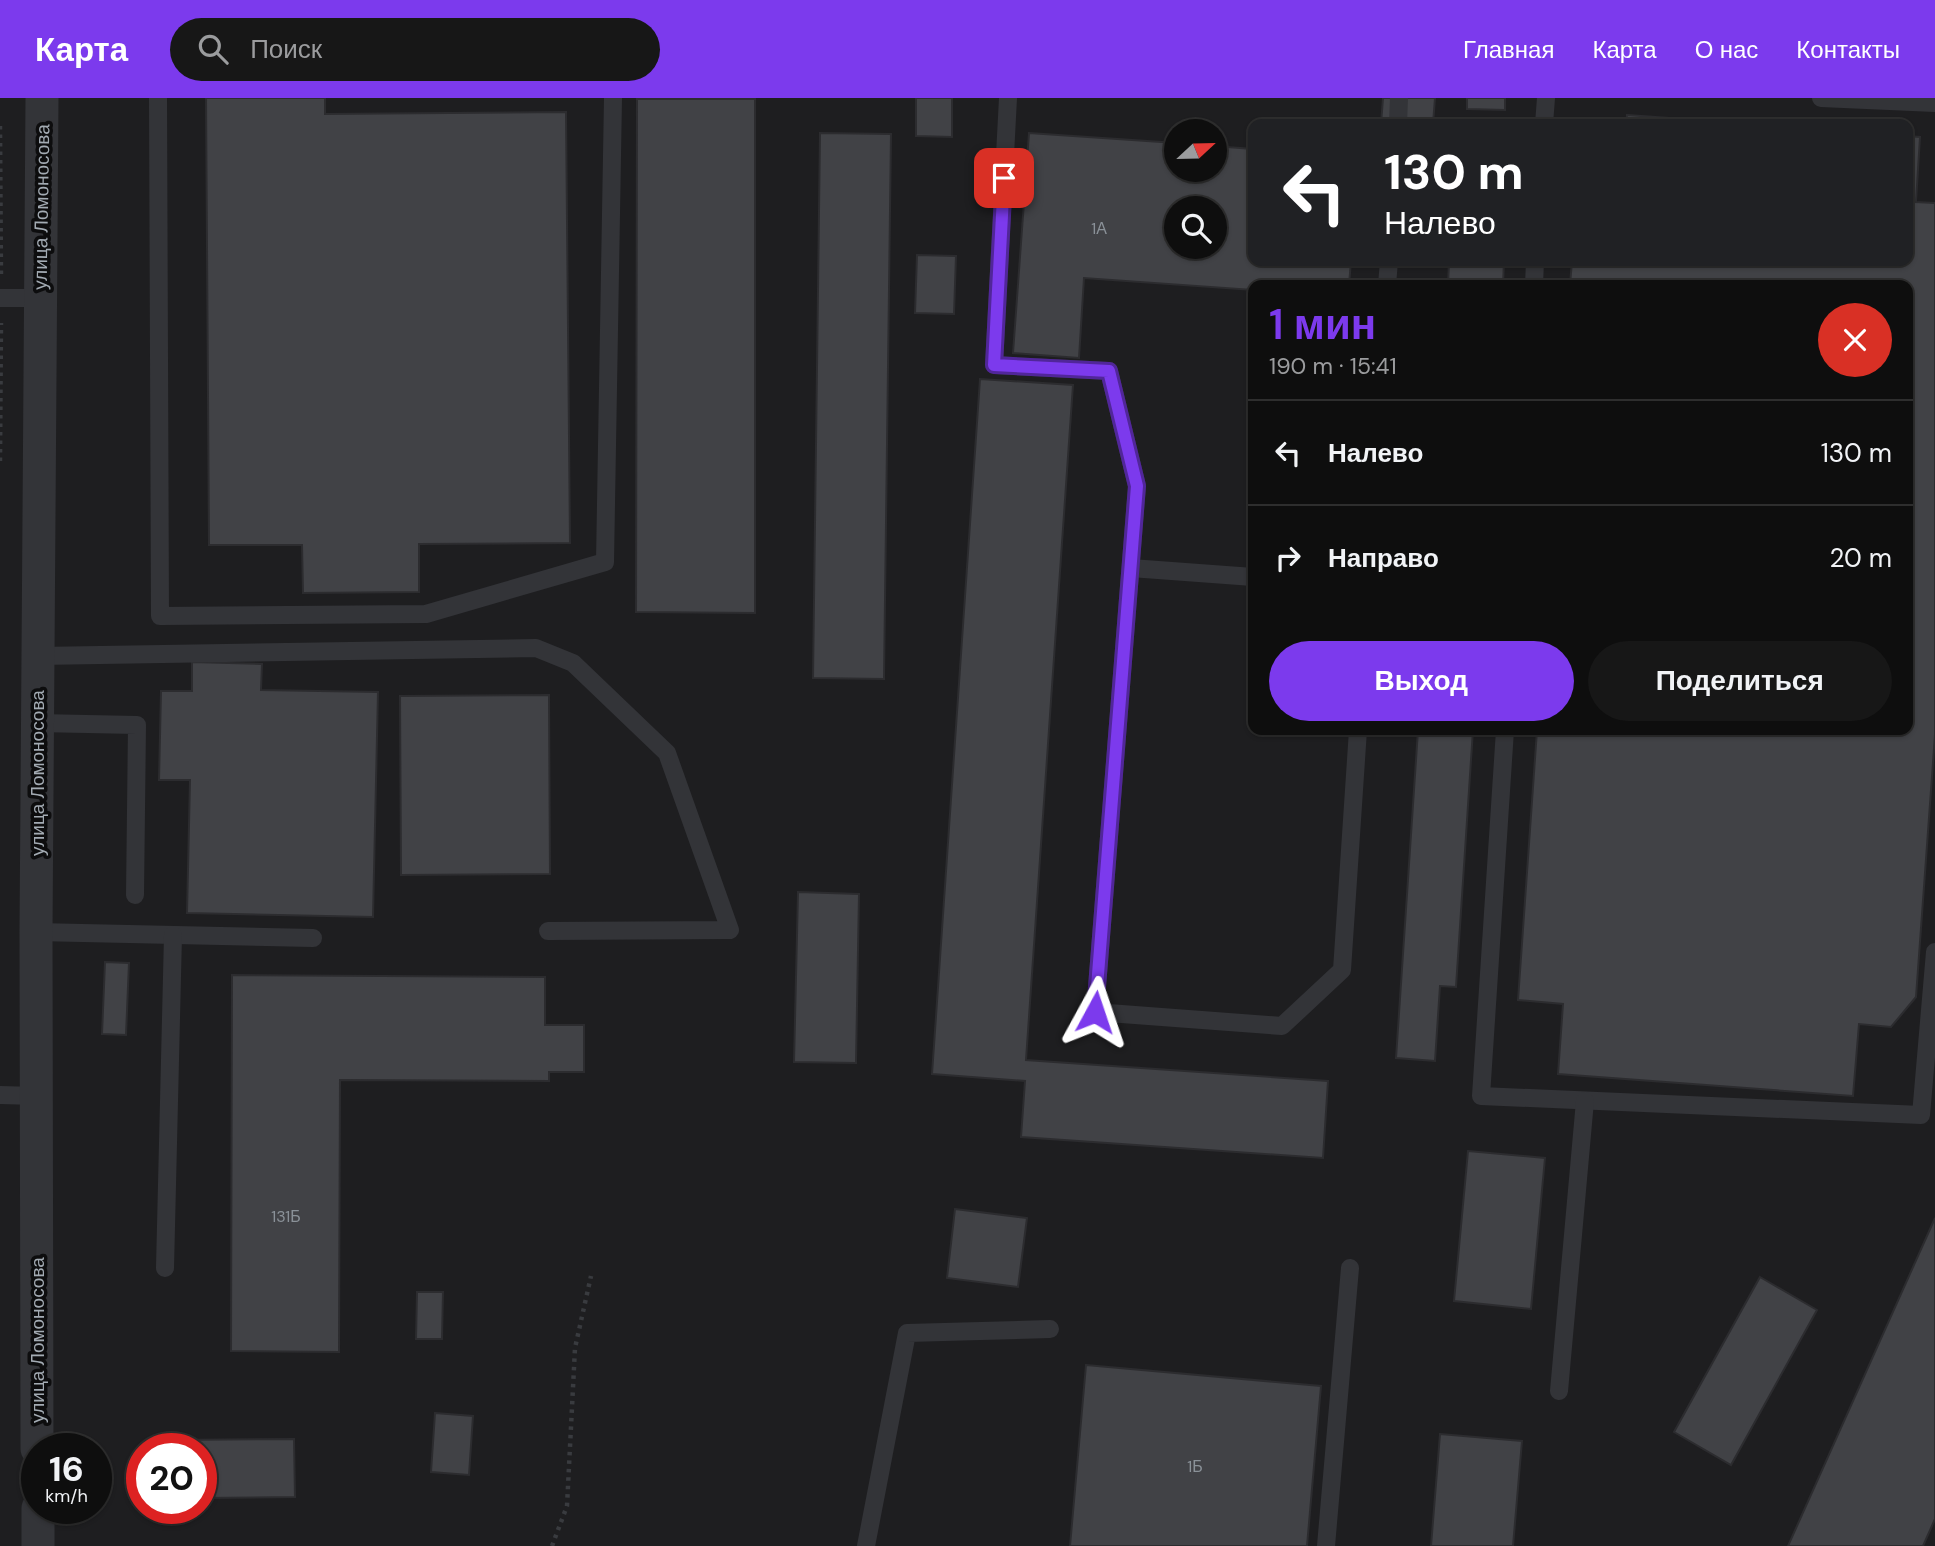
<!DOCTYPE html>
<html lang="ru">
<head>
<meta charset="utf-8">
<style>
  :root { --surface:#0e0e0e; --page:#171717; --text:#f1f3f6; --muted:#9b9c9e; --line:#2e2e2e; --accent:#7c3aed }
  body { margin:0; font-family:"DM Sans",sans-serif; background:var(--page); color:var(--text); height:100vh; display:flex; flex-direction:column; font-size:26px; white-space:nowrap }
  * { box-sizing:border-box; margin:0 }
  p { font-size:23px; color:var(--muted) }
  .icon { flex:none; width:38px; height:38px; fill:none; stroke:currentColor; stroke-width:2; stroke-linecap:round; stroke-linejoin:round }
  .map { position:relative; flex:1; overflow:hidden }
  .side { position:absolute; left:1248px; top:182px; width:665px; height:455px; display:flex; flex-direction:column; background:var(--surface); border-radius:14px; box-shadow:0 2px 5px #0004,0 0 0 2px var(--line) }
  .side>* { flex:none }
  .top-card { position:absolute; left:1248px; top:21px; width:665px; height:147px; border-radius:14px; box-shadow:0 2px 5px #0004,0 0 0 2px var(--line); background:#202124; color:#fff; overflow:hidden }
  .needle { width:46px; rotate:68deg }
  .fabs { position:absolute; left:1164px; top:21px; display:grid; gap:14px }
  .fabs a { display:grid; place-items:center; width:63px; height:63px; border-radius:50%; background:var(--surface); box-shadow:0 2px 5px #0004,0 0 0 2px var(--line); font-size:35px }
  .speed { position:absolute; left:21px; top:1335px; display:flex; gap:14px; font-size:35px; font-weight:700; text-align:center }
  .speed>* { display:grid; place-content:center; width:91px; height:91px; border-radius:50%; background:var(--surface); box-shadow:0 2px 5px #0004,0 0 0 2px var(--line); line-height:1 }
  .speed small { font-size:18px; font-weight:400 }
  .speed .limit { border:10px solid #d22; background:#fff; color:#111 }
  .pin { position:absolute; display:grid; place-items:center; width:60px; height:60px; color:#fff; margin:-30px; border-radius:14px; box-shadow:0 4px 10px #0006 }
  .me { position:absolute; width:77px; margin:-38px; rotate:5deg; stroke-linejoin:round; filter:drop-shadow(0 0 5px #0008) }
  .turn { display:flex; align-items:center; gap:24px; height:147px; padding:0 21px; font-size:32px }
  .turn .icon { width:91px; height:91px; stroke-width:2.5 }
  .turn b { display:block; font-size:49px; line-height:60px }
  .round { display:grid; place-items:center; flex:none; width:74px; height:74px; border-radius:37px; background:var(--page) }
  .summary { display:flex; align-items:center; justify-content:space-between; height:119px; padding:0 21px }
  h1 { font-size:42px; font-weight:600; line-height:52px; color:var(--accent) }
  .action { display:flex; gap:14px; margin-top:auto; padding:14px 21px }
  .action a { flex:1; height:80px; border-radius:42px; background:var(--accent); color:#fff; font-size:28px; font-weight:600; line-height:80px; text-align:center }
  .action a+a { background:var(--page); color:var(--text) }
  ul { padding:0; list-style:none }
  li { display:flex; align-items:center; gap:21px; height:105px; padding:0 21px; border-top:2px solid var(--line) }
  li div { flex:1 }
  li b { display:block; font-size:26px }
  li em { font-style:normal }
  header { display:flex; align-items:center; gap:42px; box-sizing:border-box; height:98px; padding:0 35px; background:var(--accent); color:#fff }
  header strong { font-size:33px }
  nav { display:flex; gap:38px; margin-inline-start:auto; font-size:24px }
  .search { width:490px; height:63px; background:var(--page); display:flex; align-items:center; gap:18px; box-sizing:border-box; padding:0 24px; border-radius:38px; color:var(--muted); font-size:26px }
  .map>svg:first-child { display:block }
</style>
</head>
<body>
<header>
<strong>Карта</strong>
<div class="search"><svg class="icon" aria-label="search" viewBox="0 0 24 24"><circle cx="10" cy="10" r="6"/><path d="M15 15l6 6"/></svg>Поиск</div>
<nav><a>Главная</a><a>Карта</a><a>О нас</a><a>Контакты</a></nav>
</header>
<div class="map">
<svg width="1935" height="1448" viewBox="0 0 1935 1448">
  <rect width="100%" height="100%" fill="#121213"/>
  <path fill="#1e1e20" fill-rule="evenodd" d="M0,0H1935V1448H0ZM1253,26H1908V163H1253ZM1176,33H1214V72H1176ZM1176,110H1214V149H1176ZM1253,187H1908V632H1253ZM37,1351H96V1410H37ZM142,1351H201V1410H142Z"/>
  <g fill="#414246" stroke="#2c2c2f" stroke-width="2" fill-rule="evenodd">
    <polygon points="206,0 325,0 325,16 566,14 570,445 419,446 419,494 303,495 302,447 209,447"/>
    <polygon points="916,0 952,0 952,39 916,38"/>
    <polygon points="1383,0 1435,0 1433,26 1381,26"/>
    <polygon points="1467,0 1505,0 1505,12 1467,11"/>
    <polygon points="637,1 755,1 755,515 636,514"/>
    <polygon points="1627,17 1756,26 1626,26"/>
    <polygon points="820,35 891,36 884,581 813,580"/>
    <path d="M1029,35L1176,45V72H1214V48L1253,51V163H1351L1349,187H1253V192L1084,180L1079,260L1013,255ZM1176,110H1214V149H1176Z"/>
    <polygon points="1908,38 1920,39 1916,104 1935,105 1935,637 1916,899 1891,929 1859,926 1853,998 1558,976 1563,906 1518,902 1537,632 1908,632 1908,187 1570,187 1572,163 1908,163"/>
    <polygon points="917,157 956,158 954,216 915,215"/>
    <polygon points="1449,163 1504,163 1503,187 1448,187"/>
    <polygon points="980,281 1073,287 1026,962 1328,983 1323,1060 1021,1039 1025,983 932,976"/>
    <polygon points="192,564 262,566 261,592 378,594 373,819 187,815 190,682 159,682 161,593 192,593"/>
    <polygon points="549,597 550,776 401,777 400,598"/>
    <polygon points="1418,632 1473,632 1456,889 1440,888 1435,963 1396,960"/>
    <polygon points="798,794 859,796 856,965 794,964"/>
    <polygon points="105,864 129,865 126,937 102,936"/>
    <polygon points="232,877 545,879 545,927 584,927 584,974 549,974 549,983 340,982 339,1254 231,1253"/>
    <polygon points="1468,1053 1545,1060 1531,1211 1454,1203"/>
    <polygon points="955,1111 1027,1120 1018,1189 947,1180"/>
    <polygon points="1935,1120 1935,1421 1923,1448 1788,1448"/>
    <polygon points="1760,1179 1817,1212 1731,1367 1674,1334"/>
    <polygon points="417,1194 443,1194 442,1241 416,1241"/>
    <polygon points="1086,1267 1321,1288 1307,1448 1070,1448"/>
    <polygon points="435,1315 473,1318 469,1377 431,1374"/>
    <polygon points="1440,1336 1522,1343 1513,1448 1431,1448"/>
    <polygon points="294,1341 295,1399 201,1400 201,1351 172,1351 172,1342"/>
  </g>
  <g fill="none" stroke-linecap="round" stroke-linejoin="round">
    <g stroke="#393b3f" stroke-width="4.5" stroke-dasharray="3.5 5" stroke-linecap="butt">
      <polyline points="0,28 1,177"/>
      <polyline points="0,363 1,225"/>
      <polyline points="552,1448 567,1408 575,1250 591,1178"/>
    </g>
    <g stroke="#333438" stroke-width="18">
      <polyline points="158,0 160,518 426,516 605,464 613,0"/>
      <polyline points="1008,0 994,267 1109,273 1137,388 1095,914 1282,928 1342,872 1358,632"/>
      <polyline points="1821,0 1935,5"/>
      <polyline points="1398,26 1399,0"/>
      <polyline points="1544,26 1546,0"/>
      <polyline points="1387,187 1389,163"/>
      <polyline points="1534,187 1535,163"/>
      <polyline points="0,200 41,200"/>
      <polyline points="1131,470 1253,479"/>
      <polyline points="38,558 536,550 573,565 667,655 730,832 548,833"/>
      <polyline points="37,625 137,627 135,797"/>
      <polyline points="1505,632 1481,998 1921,1017 1935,854"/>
      <polyline points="36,834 313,840"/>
      <polyline points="0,997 36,998 0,997"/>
      <polyline points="165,1170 173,837"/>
      <polyline points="1559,1293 1585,1003"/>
      <polyline points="866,1448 907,1235 1050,1231"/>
      <polyline points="1326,1448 1350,1170"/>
    </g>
    <g stroke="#333438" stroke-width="33">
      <polyline points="37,1351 36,834 42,0"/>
      <polyline points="38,1410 38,1448"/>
    </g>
  </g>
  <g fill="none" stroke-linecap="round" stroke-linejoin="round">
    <g stroke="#51269a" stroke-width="18">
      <polyline id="route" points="1004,80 994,267 1109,273 1137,388 1095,914"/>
    </g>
    <use href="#route" stroke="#7c3aed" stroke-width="12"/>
  </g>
  <g text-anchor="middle" stroke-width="7" stroke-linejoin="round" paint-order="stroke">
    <g font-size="16" fill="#8a9198">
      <text x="1099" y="136">1А</text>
      <text x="286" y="1124">131Б</text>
      <text x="1195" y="1374">1Б</text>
    </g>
    <g font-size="19" fill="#a3abb3" stroke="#0d0d0e">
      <text transform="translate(41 109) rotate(-89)" y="7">улица Ломоносова</text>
      <text transform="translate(37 675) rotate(-90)" y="7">улица Ломоносова</text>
      <text transform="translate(37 1242) rotate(-90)" y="7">улица Ломоносова</text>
    </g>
  </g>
</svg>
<div class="fabs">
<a><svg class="needle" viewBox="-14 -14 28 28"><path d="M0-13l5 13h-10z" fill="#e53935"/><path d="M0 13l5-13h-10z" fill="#9b9c9e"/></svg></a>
<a><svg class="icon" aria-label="search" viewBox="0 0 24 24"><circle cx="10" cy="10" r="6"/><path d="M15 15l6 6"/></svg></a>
</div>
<div class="speed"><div>16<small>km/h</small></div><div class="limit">20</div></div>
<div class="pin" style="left:1004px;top:80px;background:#d93025"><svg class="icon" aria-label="arrive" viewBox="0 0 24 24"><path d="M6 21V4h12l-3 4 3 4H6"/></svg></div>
<svg class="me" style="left:1095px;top:914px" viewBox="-20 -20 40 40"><path d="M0-17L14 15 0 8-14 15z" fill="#7c3aed" stroke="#fff" stroke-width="4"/></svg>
<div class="top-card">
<div class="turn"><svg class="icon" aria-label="left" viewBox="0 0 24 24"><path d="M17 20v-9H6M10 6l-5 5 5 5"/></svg><div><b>130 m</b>Налево</div></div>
</div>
<section class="side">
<div class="summary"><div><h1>1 мин</h1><p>190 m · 15:41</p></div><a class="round" style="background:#d93025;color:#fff"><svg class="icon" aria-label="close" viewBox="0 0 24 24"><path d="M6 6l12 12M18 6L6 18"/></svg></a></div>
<ul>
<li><svg class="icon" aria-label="left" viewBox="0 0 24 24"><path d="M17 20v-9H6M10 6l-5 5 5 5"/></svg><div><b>Налево</b></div><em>130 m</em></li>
<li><svg class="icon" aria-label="right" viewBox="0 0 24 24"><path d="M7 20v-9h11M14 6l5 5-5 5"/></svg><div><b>Направо</b></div><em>20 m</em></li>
</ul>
<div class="action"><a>Выход</a><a>Поделиться</a></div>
</section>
</div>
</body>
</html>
